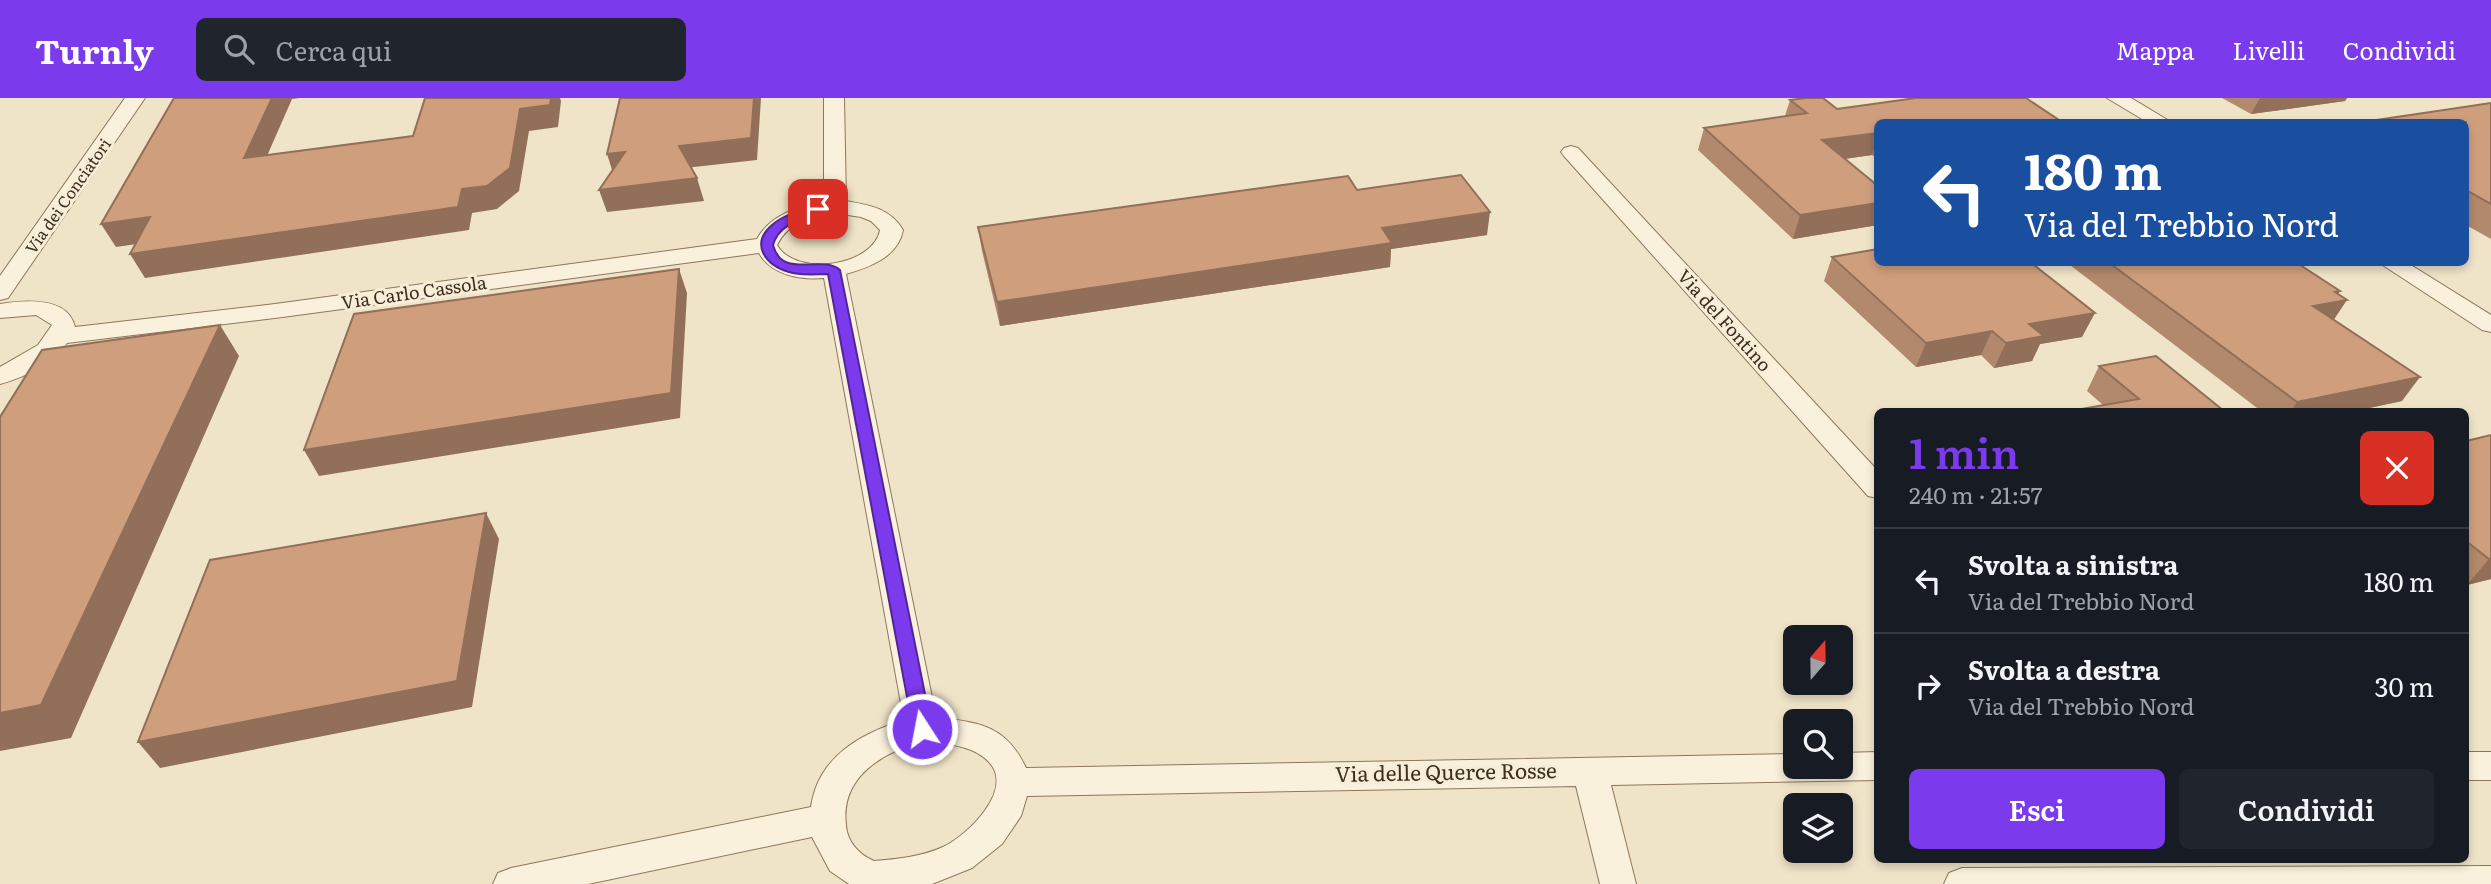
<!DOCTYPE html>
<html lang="it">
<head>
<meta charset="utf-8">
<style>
  :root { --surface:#171b24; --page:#20242c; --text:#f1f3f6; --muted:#9ea1a6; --line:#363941; --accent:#7c3aed }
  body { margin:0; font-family:Literata,serif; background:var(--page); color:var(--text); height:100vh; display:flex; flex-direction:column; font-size:26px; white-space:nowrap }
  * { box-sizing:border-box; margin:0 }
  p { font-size:23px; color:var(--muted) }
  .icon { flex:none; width:38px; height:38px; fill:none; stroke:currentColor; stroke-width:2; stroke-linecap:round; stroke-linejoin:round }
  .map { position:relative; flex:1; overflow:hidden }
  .details { position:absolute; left:1874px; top:310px; width:595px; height:455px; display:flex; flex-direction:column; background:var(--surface); border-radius:10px; box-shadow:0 4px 10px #0003 }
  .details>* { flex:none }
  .hud { position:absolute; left:1874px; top:21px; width:595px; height:147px; border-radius:10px; box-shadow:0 4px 10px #0003; background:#1a4fa0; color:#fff; overflow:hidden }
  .needle { width:46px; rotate:20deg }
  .controls { position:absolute; left:1783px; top:527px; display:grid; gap:14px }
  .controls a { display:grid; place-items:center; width:70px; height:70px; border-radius:10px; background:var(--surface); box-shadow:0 4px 10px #0003; font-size:35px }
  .pin { position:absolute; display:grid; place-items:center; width:60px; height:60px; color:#fff; margin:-30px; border-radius:14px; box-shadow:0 4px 10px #0006 }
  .me { position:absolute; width:77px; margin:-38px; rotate:349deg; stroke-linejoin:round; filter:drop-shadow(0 0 5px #0008) }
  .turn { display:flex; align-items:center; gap:24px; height:147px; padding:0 35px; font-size:32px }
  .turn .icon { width:91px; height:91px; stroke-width:2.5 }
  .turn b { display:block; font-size:49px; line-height:60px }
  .round { display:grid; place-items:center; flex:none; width:74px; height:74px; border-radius:10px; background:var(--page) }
  .overview { display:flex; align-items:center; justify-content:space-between; height:119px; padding:0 35px }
  h1 { font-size:42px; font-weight:600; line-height:52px; color:var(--accent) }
  .cta { display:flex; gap:14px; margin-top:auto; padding:14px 35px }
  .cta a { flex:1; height:80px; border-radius:10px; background:var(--accent); color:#fff; font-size:28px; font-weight:600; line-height:80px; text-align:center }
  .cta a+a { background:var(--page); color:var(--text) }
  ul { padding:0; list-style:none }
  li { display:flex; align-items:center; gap:21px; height:105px; padding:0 35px; border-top:2px solid var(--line) }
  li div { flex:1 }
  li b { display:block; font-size:26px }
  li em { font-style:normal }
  header { display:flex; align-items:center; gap:42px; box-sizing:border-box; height:98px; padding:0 35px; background:var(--accent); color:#fff }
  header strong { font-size:33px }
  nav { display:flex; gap:38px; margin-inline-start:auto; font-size:24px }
  .search { width:490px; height:63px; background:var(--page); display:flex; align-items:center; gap:18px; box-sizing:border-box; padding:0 24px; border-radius:10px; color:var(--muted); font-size:26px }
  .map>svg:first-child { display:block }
</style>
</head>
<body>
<header>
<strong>Turnly</strong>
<div class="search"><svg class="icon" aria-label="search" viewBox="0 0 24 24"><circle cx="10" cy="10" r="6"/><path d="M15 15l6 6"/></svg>Cerca qui</div>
<nav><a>Mappa</a><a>Livelli</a><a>Condividi</a></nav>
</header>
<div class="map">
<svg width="2491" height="786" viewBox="0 0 2491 786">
  <rect width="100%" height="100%" fill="#f0e4c8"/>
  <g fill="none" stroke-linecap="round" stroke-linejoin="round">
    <g stroke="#8d765c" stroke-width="2">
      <g id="minor">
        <polygon points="125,0 145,0 8,200 0,202 0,178"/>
        <path d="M824,0H844L846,103C869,107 890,110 903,132C898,159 870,169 846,176L936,619C980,625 1006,627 1026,670L1796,656V668H1841V655L1878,654V682L1611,687L1636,786H1600L1576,688L1027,698L1021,718L1002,746L972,770L932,786H849L830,773L812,739L588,786H493L498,775L511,770L811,709C818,659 860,636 904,622L824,180C800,182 771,177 759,155L275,220L67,245C52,267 25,279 0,286V269L38,247L52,227L36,217L0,220V206C25,202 68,198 75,229L275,206L757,141C771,116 798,109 824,104ZM835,115L861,119L871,123L880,132C874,168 796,180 777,147C788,124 812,119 835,115ZM922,643C944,646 972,646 989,664C1015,692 967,738 943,749C920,759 898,761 874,763C858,756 847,743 846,727C840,679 882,655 922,643Z"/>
        <polygon points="2107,0 2131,0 2171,24 2147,24"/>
        <polygon points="1571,48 1578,50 1878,373 1878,400 1868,398 1564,58 1561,54 1564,50"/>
        <polygon points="2378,164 2406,164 2491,217 2491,234 2482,232"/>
        <rect x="2466" y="654" width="25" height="28"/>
        <polygon points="2491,768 2491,786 1944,786 1949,775 1962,770"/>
      </g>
    </g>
    <use href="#minor" fill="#faf1dc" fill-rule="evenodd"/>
  </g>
  <g fill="#b2896c">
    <polygon points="2222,0 2347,0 2345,3 2251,16"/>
    <polygon points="1790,2 1837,11 1878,24 1878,61 1872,57 1845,61 1878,88 1878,127 1793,141 1698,52 1704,30 1785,18"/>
    <polygon points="2491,5 2491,141 2466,127 2466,24"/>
    <polygon points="1357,92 1487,137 1391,151 1390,169 1000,228 982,153 978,129"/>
    <polygon points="1832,159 2082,239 2040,246 2032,263 1994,270 1981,257 1916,269 1824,183"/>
    <polygon points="2066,164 2290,164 2338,196 2334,222 2402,303 2355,313 2261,313"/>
    <polygon points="2099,268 2224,313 2103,307 2087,293"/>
    <polygon points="2491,337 2491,481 2467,487 2466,486 2466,343"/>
  </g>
  <g fill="#916f58">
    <polygon points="272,0 300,0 292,1 256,83 244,60"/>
    <polygon points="551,0 560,0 561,3 558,29 529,33 519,93 497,111 472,115 469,132 145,180 130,156 462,91 520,11"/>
    <polygon points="754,0 761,0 757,62 685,70 679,48"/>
    <polygon points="2260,0 2347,0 2345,3 2251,16"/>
    <polygon points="1878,35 1878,41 1872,57 1815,65 1822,42"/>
    <polygon points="625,54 614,78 607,56"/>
    <polygon points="697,80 704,103 607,114 599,92"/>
    <polygon points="1878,105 1878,127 1793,141 1800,117"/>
    <polygon points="1490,114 1487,137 1391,151 1390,169 1000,228 997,204 1382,130"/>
    <polygon points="150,119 164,142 116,149 101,126"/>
    <polygon points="679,171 687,195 680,320 319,378 304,352"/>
    <polygon points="2340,193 2333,204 2347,202 2331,226 2313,208 2335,194"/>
    <polygon points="2095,215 2082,239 2040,246 2032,263 1994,270 2006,245 2029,226"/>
    <polygon points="220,227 239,258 71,640 0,653 0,615"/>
    <polygon points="1992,233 1981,257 1916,269 1926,245"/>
    <polygon points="2420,279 2402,303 2355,313 2291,313 2297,304"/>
    <polygon points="486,415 499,441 472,609 160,670 138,644"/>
    <polygon points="2489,461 2491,461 2491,481 2467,487"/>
  </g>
  <g fill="#cf9f7d" stroke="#916f58" stroke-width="2">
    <polygon points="174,0 272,0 244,60 413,38 425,0 551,0 550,7 520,11 510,70 487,88 462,91 458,109 130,156 150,119 101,126"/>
    <polygon points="620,0 754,0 751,40 679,48 697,80 599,92 625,54 607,56"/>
    <polygon points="1806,0 1823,0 1837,11 1916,0 2026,0 2062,24 1878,24 1878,35 1822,42 1878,88 1878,105 1800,117 1704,30 1807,15 1790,2"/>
    <polygon points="2491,5 2491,106 2466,92 2466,24 2363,24"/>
    <polygon points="1461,77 1490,114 1382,130 1392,145 997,204 978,129 1348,78 1357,92"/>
    <polygon points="1878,151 1878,164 2030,164 2095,215 2029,226 2044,238 2006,245 1992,233 1926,245 1832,159"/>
    <polygon points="2108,164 2290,164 2292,166 2297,165 2340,193 2335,194 2347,202 2313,208 2420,279 2297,304"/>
    <polygon points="679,171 671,295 304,352 354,216"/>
    <polygon points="220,227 41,607 0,615 0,319 42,252"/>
    <polygon points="2156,258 2224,313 2070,313 2139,301 2099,268"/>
    <polygon points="2491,337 2491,461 2489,461 2466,443 2466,343"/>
    <polygon points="486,415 457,583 138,644 210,462"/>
  </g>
  <path fill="#7c3aed" stroke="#51269a" stroke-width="2" d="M818,108L824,111L822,114C803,121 779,125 773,147C782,182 821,156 840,172L932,631L929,636L922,638L916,636L913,631L828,176C816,176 801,178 789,174C765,167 750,146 772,127C784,116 803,112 818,108Z"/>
  <g text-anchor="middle" stroke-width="6" stroke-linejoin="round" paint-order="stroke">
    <g font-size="16" fill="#3d2e20" stroke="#f7eed8">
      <text transform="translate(68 98) rotate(-55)" y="6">Via dei Conciatori</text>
    </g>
    <g font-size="18" fill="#3d2e20" stroke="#f7eed8">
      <text transform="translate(414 195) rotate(-8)" y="6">Via Carlo Cassola</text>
      <text transform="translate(1724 223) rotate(48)" y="6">Via del Fontino</text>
    </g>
    <g font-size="21" fill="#3d2e20" stroke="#f7eed8">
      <text transform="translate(1446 675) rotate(-1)" y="7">Via delle Querce Rosse</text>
    </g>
  </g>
</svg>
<div class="controls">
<a><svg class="needle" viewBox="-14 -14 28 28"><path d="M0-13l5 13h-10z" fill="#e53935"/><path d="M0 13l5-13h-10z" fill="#9ea1a6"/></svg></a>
<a><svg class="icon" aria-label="search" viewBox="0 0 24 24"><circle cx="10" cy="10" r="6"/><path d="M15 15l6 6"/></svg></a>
<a><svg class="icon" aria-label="layers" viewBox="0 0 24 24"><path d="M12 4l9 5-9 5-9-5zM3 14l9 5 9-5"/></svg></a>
</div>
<div class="pin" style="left:818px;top:111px;background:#d93025"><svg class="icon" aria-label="arrive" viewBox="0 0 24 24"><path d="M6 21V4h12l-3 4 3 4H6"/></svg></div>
<svg class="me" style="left:922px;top:631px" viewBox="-20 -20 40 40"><circle r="17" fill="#7c3aed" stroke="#fff" stroke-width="3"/><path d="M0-11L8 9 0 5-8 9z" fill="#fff"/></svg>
<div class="hud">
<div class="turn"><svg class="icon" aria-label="left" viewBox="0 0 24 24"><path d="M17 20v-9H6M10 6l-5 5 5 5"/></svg><div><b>180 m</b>Via del Trebbio Nord</div></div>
</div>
<section class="details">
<div class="overview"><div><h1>1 min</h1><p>240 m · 21:57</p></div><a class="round" style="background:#d93025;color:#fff"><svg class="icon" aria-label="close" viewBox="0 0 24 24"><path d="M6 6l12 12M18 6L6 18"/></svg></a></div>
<ul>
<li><svg class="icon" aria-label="left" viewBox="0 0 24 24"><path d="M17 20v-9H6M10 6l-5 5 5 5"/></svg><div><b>Svolta a sinistra</b><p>Via del Trebbio Nord</p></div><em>180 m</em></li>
<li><svg class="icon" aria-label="right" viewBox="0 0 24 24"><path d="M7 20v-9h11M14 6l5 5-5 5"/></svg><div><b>Svolta a destra</b><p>Via del Trebbio Nord</p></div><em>30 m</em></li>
</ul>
<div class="cta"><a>Esci</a><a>Condividi</a></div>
</section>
</div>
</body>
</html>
